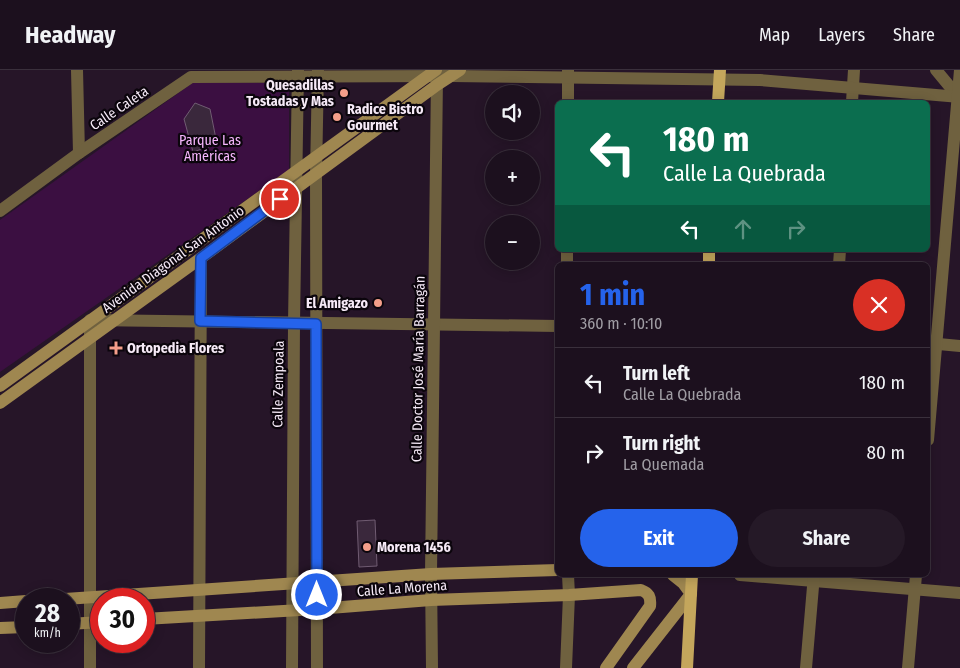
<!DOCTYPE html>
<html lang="en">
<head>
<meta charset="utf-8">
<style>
  :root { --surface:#1c101e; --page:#251927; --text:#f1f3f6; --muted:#a09da4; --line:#3a303c; --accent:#2563eb }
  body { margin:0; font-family:"Fira Sans Condensed",sans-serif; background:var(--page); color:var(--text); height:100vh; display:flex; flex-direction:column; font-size:19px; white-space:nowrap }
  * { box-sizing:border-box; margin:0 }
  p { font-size:16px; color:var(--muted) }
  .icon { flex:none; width:28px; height:28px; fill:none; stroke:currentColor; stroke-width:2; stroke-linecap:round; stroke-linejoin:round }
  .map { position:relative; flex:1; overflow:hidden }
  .details { position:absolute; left:555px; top:192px; width:375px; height:315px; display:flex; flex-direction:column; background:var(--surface); border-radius:8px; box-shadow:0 2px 12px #0003,0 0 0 1px var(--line) }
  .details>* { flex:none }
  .guide { position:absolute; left:555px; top:30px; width:375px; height:152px; border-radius:8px; box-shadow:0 2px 12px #0003,0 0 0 1px var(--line); background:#0b6e4f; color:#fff; overflow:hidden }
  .fabs { position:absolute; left:485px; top:15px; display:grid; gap:10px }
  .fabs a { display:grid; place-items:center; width:55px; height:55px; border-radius:50%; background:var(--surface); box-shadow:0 2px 12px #0003,0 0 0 1px var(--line); font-size:25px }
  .speed { position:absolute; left:15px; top:518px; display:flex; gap:10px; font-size:25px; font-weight:700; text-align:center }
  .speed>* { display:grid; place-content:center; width:65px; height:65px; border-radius:50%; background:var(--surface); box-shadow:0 2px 12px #0003,0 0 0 1px var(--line); line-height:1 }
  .speed small { font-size:12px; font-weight:400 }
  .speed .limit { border:8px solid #d22; background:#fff; color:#111 }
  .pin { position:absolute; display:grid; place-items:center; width:42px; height:42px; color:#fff; margin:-21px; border:2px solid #fff; border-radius:50%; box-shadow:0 1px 5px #0007 }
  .me { position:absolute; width:55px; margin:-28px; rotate:0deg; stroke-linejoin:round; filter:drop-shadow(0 0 4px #0008) }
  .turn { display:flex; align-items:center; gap:18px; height:105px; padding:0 25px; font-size:22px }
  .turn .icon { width:65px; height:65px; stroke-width:2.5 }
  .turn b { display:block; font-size:35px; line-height:42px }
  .lanes { display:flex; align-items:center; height:48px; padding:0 25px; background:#0003; justify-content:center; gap:25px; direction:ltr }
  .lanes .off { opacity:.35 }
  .round { display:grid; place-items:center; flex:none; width:52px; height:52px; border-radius:26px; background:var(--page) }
  .head { display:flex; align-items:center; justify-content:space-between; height:85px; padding:0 25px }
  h1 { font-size:30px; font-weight:700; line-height:38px; color:var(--accent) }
  .primary-button { display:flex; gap:10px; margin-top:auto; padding:10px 25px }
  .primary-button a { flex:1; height:58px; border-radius:30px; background:var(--accent); color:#fff; font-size:20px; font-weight:700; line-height:58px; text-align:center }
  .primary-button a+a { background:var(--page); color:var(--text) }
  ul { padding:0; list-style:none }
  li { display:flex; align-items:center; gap:15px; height:70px; padding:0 25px; border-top:1px solid var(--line) }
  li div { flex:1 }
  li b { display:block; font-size:19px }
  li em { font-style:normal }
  header { display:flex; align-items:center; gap:30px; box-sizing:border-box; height:70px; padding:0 25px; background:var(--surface); border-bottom:1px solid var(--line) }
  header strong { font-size:24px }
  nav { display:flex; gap:28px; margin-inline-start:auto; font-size:18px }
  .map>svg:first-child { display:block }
</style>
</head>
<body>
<header>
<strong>Headway</strong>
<nav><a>Map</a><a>Layers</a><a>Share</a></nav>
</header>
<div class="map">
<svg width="960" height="598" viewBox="0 0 960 598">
  <rect width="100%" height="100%" fill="#261528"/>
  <polygon fill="#3b0f41" points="194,12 289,13 289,100 0,302 0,150"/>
  <g fill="#3a283c" stroke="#705c72">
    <polygon points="195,33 210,39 217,74 193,82 184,49"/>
    <polygon points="375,450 377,496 359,497 357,451"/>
  </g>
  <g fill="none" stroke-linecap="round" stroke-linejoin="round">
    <g stroke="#6f613f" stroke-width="12">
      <polyline points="77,0 79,83"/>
      <polyline points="936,0 960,29"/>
      <polyline points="568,32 568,0"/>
      <polyline points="852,32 854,0"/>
      <polyline points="0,141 79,83 191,7 451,6 760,10 960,27"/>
      <polyline points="567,195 567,180"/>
      <polyline points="839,195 840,180"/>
      <polyline points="928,273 960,276"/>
      <polyline points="928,370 960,0"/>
      <polyline points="740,505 960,523"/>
      <polyline points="90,598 90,250 558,256"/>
      <polyline points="199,598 201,188"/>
      <polyline points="292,598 294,253 298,0"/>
      <polyline points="317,598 316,104 318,1"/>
      <polyline points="432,598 431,504 437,7"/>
      <polyline points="566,598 569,525 568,505"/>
      <polyline points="806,598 814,505"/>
      <polyline points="908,598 916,505"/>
    </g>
    <g stroke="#9f8750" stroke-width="12">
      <polyline points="0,316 436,0"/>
      <polyline points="0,333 201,188 437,15 460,0"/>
      <polyline points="65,529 431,504 558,500"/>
      <polyline points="0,533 26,531"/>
      <path d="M144,549L317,539L431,530L569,525L641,520C649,523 651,527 650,536L606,598"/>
      <polyline points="69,554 101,552"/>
      <polyline points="0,558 26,557"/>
      <polyline points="633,598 691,524 683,513 673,505"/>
    </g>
    <g stroke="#c4a65c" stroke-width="12">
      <polyline points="718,32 720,0"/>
      <polyline points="709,195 709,180"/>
      <polyline points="687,598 692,505"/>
    </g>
  </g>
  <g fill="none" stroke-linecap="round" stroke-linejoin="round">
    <g stroke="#184099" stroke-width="12">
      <polyline id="route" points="280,129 201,188 200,251 316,254 317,525"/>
    </g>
    <use href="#route" stroke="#2563eb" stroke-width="9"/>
  </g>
  <g fill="#f49e8a" stroke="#0b050c" stroke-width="2">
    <circle cx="344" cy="23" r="5"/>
    <circle cx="337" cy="47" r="5"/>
    <circle cx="378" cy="233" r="5"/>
    <path d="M113.5 270.5h5v5h5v5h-5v5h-5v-5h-5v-5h5z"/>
    <circle cx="367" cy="477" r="5"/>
  </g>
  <g text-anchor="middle" stroke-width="4.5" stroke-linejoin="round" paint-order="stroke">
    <g font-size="14" font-weight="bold" fill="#f6eaf7" stroke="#0b050c" text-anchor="start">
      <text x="334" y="20" text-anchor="end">Quesadillas<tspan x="334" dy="16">Tostadas y Mas</tspan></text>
      <text x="347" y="44">Radice Bistro<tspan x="347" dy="16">Gourmet</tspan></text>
      <text x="368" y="238" text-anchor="end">El Amigazo</text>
      <text x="127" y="283">Ortopedia Flores</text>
      <text x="377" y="482">Morena 1456</text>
    </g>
    <g font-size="14" fill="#f6eaf7" stroke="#0b050c">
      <text transform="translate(119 38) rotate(-34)" y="5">Calle Caleta</text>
      <text transform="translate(173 189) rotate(-36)" y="5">Avenida Diagonal San Antonio</text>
      <text transform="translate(418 299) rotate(-89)" y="5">Calle Doctor José María Barragán</text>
      <text transform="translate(278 314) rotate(-89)" y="5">Calle Zempoala</text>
      <text transform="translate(402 518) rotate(-4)" y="5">Calle La Morena</text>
    </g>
    <g font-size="14" fill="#f6b6fd" stroke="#0b050c">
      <text x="210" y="75">Parque Las<tspan x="210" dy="16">Américas</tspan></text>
    </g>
  </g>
</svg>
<div class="fabs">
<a><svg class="icon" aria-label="sound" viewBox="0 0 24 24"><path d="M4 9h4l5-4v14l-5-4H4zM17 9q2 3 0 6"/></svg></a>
<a>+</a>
<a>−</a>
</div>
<div class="speed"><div>28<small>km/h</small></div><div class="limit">30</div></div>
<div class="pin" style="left:280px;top:129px;background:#d93025"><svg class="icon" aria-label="arrive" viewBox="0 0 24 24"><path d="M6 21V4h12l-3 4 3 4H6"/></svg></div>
<svg class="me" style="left:317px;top:525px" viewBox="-20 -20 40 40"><circle r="17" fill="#2563eb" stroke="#fff" stroke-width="3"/><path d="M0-11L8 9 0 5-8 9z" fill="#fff"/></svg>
<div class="guide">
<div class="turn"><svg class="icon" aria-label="left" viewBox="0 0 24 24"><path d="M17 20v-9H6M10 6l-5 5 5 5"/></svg><div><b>180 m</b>Calle La Quebrada</div></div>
<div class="lanes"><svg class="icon" aria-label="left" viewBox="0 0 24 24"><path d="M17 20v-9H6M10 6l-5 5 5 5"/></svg><svg class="icon off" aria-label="ahead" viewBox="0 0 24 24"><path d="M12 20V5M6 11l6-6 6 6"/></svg><svg class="icon off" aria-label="right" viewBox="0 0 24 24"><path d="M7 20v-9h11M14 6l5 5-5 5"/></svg></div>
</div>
<section class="details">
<div class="head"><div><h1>1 min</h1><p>360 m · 10:10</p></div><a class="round" style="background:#d93025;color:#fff"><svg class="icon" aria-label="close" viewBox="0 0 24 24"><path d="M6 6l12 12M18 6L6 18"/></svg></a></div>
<ul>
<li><svg class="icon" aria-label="left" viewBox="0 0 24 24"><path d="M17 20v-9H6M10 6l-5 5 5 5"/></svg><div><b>Turn left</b><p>Calle La Quebrada</p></div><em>180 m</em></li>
<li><svg class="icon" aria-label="right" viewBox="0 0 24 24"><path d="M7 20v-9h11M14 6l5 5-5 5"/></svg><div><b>Turn right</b><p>La Quemada</p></div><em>80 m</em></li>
</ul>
<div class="primary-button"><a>Exit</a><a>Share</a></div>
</section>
</div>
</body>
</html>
